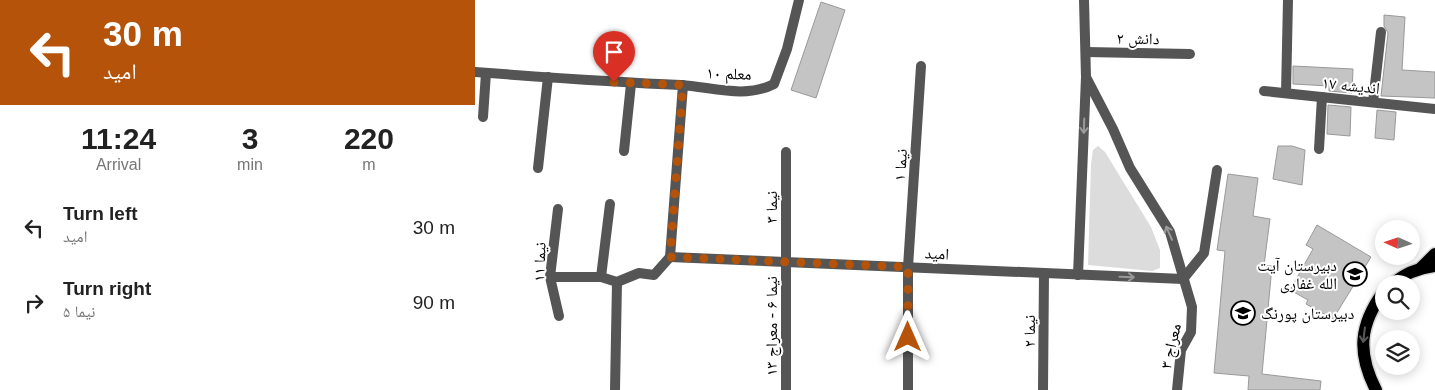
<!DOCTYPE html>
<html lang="en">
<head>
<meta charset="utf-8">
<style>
  :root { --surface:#fff; --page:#f2f2f2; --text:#222; --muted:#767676 }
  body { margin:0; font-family:Arial,"Noto Naskh Arabic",sans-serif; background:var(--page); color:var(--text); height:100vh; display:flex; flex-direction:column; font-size:19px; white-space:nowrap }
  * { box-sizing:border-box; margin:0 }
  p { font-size:16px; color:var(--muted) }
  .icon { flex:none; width:28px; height:28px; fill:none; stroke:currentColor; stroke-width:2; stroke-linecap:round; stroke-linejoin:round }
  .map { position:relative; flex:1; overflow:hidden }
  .side { display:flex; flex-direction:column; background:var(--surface); width:475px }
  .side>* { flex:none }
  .banner { background:#b45309; color:#fff; overflow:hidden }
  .needle { width:32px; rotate:273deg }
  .buttons { position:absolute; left:900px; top:220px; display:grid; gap:10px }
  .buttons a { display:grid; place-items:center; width:45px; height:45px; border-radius:50%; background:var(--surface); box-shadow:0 2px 12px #0003; font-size:25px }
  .pin { position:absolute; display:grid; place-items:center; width:42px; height:42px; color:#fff; margin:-51px -21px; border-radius:50% 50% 50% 0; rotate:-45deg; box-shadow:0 0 5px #0007 }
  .pin .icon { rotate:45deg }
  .me { position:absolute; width:55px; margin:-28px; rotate:0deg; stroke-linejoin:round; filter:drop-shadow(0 0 4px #0008) }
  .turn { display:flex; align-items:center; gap:18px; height:105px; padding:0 20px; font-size:22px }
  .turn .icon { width:65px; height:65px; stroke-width:2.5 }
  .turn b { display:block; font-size:35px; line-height:42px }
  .eta { display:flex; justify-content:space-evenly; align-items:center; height:85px; text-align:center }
  .eta b { font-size:30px; font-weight:700; line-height:35px }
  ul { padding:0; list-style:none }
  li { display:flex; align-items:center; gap:15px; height:75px; padding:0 20px }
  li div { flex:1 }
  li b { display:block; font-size:19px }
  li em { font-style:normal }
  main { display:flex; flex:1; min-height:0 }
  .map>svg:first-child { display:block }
</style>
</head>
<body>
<main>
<section class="side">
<div class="banner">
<div class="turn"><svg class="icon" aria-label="left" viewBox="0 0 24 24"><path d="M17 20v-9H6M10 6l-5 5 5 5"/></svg><div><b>30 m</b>امید</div></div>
</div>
<div class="eta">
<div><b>11:24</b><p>Arrival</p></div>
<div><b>3</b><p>min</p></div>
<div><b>220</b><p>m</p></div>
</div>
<ul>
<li><svg class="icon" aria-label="left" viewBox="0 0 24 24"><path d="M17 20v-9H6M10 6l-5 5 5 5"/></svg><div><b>Turn left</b><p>امید</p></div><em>30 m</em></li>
<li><svg class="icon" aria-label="right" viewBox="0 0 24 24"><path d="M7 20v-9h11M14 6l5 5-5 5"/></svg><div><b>Turn right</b><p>نیما ۵</p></div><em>90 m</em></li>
</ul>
</section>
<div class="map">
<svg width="960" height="390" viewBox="0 0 960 390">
  <rect width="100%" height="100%" fill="#fff"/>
  <polygon fill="#dcdcdc" points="623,146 630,152 676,227 685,250 685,268 677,271 613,265 616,164 618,150"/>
  <g fill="#c4c4c4" stroke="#999">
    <polygon points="346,2 370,10 341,98 316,90"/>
    <polygon points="909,15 930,17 927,70 960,72 960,98 906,96 913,33 909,26"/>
    <polygon points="818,66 878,69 877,93 854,91 854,86 818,84"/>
    <polygon points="853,105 876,107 875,136 852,134"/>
    <polygon points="902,110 921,112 919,140 900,138"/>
    <polygon points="803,146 817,146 830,150 827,185 798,179"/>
    <polygon points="753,174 783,178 778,216 795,219 789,265 797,266 787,374 846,381 845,390 773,390 774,376 739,373 750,251 742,250"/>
    <polygon points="842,225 896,257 858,319 831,304 833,300 815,290 838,249 831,245"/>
  </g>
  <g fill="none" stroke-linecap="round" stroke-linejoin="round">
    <g stroke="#dbdbdb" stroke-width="15">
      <g id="primary">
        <polyline points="946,268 960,254"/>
        <path d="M918,284C930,273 944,268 960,266"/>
        <path d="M901,390C882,353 884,325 909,291"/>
      </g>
    </g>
    <g stroke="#555" stroke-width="10">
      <polyline points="611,52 715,54"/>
      <path d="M0,72C68,77 137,82 206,85C237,87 270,99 299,84L312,49L324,0"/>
      <polyline points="611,77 638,129 655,168 695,232 717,307 716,332 706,350 702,390"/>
      <polyline points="789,91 960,109"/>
      <polyline points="811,93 813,0"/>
      <polyline points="898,102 906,32"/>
      <polyline points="8,117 11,73"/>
      <polyline points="844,149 847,97"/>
      <polyline points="149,151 156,84"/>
      <polyline points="63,168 73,77"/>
      <polyline points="83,209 75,277 84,316"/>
      <polyline points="195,257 708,279"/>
      <polyline points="195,257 208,85"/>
      <polyline points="603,275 611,77 609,0"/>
      <polyline points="75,277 126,277 142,282 164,273 179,275 195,257"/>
      <polyline points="126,277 135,204"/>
      <polyline points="708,279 729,253 742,170"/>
      <polyline points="140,390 142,282"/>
      <polyline points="311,390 311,152"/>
      <polyline points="433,390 433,267 446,66"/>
      <polyline points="568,390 569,273"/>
    </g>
    <use href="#primary" stroke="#000" stroke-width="12"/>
  </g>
  <defs><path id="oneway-shaft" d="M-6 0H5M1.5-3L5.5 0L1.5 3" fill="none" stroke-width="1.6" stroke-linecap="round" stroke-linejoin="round" transform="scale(1.25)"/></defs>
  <g stroke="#999">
    <use href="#oneway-shaft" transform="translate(609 126) rotate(92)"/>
    <use href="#oneway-shaft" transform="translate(694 233) rotate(-114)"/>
    <use href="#oneway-shaft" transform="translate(652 277) rotate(2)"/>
  </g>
  <use stroke="#595959" href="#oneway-shaft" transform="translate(889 335) rotate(97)"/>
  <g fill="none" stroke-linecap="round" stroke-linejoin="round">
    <polyline stroke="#b45309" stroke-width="9" stroke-dasharray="0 16.2" points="139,82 208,85 195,257 433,267 433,337"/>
  </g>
  <defs>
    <g id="school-ring" transform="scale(1.25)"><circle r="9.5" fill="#fff" stroke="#000" stroke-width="1.5"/><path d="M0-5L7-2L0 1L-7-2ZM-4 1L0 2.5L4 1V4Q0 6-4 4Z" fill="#000"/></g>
  </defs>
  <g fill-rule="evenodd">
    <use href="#school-ring" x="880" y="274"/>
    <use href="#school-ring" x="768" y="313"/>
  </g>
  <g text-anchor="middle" stroke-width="4" stroke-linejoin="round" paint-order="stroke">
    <g font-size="16" fill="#000" stroke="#fff">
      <text transform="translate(663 38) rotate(1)" y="6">دانش ۲</text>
      <text transform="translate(254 73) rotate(2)" y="6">معلم ۱۰</text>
      <text transform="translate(876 85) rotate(6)" y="6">اندیشه ۱۷</text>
      <text transform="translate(425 165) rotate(-86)" y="6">نیما ۱</text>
      <text transform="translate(296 207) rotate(-90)" y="6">نیما ۳</text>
      <text transform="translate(462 253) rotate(3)" y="6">امید</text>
      <text transform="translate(64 262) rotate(-88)" y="6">نیما ۱۱</text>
      <text transform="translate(296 326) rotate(-90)" y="6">نیما ۶ - معراج ۱۳</text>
      <text transform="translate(554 331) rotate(-90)" y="6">نیما ۲</text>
      <text transform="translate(695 346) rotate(-77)" y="6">معراج ۳</text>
    </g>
    <g font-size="16" fill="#000" stroke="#fff" text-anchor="end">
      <text x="862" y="271">دبیرستان آیت<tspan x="862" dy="18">الله غفاری</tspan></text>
      <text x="786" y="319" text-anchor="start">دبیرستان پورنگ</text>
    </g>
  </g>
</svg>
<div class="buttons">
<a><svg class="needle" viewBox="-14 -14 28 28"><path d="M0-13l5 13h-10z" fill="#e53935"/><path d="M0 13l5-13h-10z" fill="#767676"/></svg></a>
<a><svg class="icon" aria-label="search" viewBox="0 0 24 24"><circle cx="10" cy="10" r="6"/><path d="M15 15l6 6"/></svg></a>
<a><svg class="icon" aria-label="layers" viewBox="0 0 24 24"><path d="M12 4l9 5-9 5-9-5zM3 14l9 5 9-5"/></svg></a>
</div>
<div class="pin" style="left:139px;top:82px;background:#d93025"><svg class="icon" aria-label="arrive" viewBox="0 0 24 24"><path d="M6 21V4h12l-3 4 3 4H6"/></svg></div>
<svg class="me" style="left:433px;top:337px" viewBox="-20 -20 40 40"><path d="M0-17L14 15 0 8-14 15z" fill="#b45309" stroke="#fff" stroke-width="4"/></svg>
</div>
</main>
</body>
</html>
